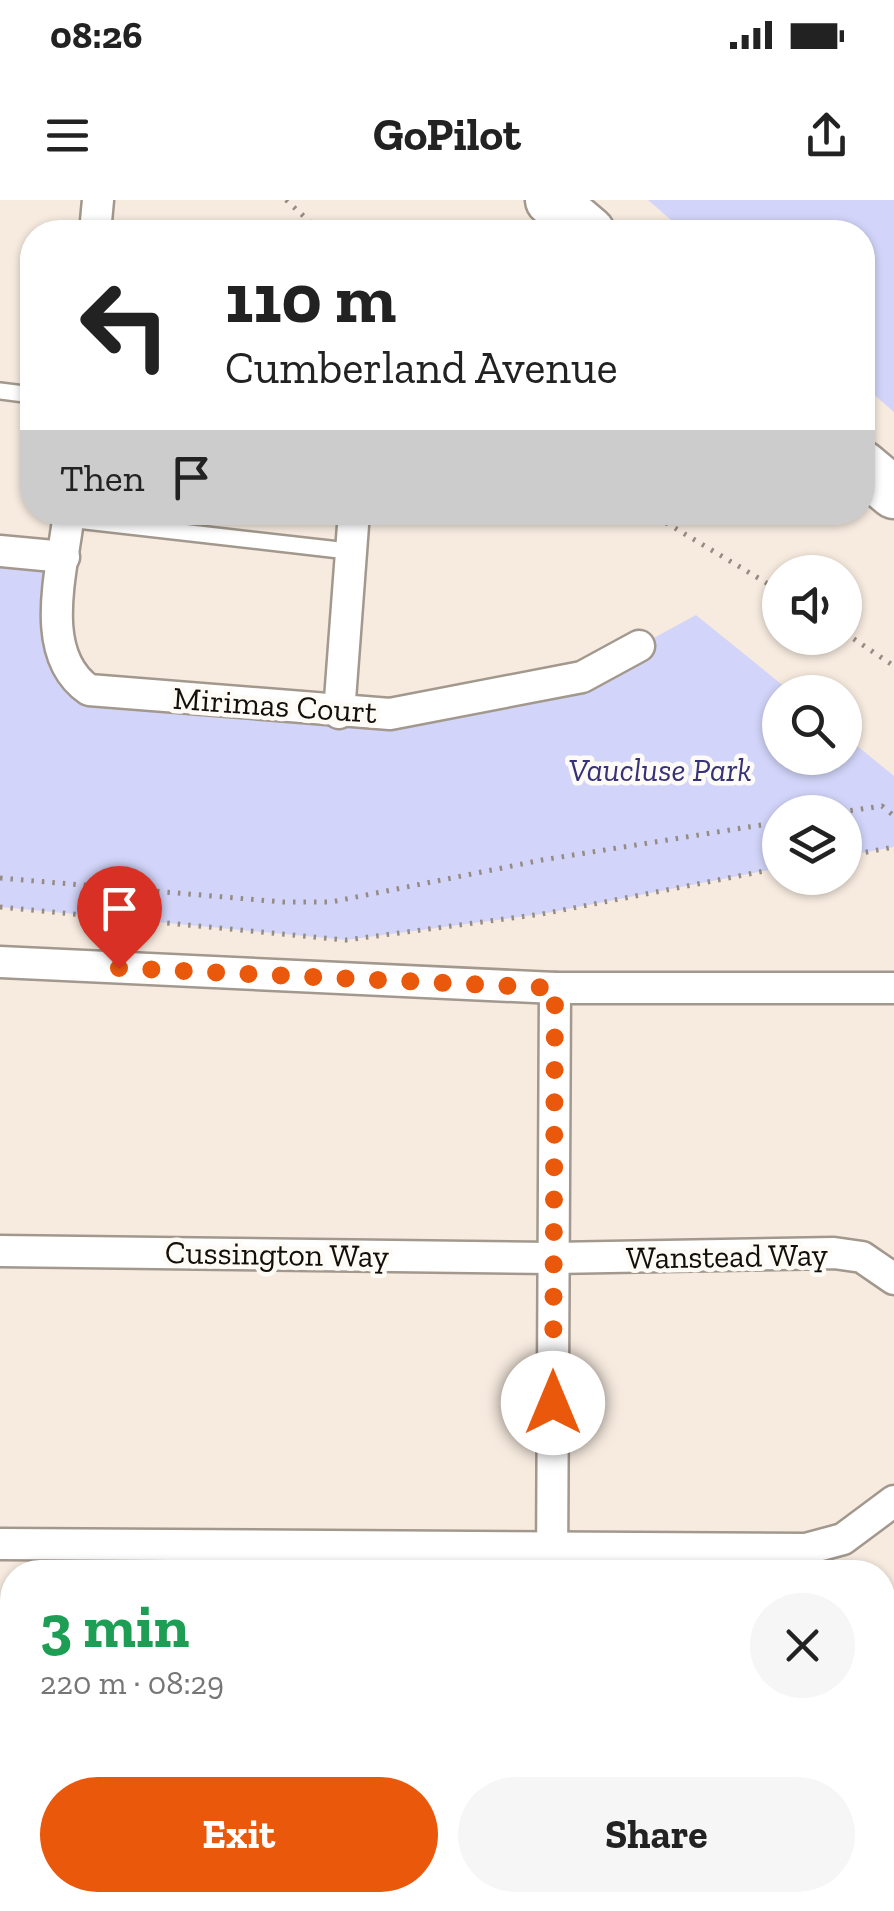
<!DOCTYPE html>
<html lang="en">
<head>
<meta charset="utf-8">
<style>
  :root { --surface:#fff; --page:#f6f6f6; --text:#222; --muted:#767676; --accent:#ea580c }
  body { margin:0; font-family:"Zilla Slab",serif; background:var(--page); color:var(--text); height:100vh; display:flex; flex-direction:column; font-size:38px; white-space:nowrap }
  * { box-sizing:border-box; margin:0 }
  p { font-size:32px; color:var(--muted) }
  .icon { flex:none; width:55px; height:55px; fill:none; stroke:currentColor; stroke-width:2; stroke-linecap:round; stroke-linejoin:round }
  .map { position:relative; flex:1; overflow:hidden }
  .sheet { position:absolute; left:0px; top:1360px; width:895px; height:352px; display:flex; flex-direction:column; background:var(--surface); border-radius:40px 40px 0 0; box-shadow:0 2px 8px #0004 }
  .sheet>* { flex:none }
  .top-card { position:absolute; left:20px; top:20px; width:855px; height:305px; border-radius:40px; box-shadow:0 2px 8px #0004; background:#fff; color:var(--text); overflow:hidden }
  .buttons { position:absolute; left:762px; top:355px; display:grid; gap:20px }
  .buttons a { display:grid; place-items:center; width:100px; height:100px; border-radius:50%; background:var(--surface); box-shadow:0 2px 8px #0004; font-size:50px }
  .pin { position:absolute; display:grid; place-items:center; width:85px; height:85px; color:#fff; margin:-102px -42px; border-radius:50% 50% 50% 0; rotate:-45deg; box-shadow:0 0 10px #0007 }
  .pin .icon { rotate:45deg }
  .me { position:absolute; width:110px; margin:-55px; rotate:0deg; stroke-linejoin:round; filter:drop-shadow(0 0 8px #0008) }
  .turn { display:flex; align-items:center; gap:35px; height:210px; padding:0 40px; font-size:45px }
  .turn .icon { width:130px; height:130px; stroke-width:2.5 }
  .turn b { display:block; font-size:70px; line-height:85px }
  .then { display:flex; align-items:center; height:95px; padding:0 40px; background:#0003; gap:20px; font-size:38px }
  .round { display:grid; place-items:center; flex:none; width:105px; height:105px; border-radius:52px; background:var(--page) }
  .headline { display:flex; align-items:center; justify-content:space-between; height:170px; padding:0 40px }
  h1 { font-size:60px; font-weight:800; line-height:75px; color:#1e9e55 }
  .cta { display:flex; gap:20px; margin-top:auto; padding:20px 40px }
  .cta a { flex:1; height:115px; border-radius:60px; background:var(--accent); color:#fff; font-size:40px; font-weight:800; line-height:115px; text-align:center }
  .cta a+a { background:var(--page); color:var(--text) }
  .status { display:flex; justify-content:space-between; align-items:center; height:70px; padding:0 50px; background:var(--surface); direction:ltr }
  .status svg { height:28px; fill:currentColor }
  header { display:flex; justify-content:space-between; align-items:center; height:130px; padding:0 40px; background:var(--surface); font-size:45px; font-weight:800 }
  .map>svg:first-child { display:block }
</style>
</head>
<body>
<div class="status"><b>08:26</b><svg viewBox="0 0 49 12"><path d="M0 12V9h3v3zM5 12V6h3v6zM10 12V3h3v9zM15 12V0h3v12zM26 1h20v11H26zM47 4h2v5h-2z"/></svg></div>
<header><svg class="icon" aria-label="menu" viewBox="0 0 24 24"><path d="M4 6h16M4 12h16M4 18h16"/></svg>GoPilot<svg class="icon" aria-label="share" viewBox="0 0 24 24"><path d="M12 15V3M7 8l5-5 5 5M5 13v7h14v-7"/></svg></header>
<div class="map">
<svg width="894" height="1711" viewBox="0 0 894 1711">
  <rect width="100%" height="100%" fill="#f7ebdf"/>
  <g fill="#d2d5f9">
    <polygon points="648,0 894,0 894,212 863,185 862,32 685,32"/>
    <polygon points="0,351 64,357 72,478 339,513 582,477 696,415 791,492 780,492 780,558 845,558 845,536 894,576 894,647 845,656 845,612 780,612 780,668 542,714 346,740 0,707"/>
  </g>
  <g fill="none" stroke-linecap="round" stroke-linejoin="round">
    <g stroke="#a2988d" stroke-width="20">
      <g id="service">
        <polyline points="0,191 32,195"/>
        <polyline points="68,319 348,351"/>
      </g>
    </g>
    <g stroke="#a2988d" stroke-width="35">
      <g id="minor">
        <polyline points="95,32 98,0"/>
        <path d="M69,312C63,369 36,453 89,490L390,514L582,477L639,446"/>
        <polyline points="0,351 64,357"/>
        <polyline points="339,513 354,312"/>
        <polyline points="0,762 555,788 894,788"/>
        <polyline points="0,1051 553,1058 834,1053 862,1057 894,1079"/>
        <polyline points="0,1344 806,1349 843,1339 894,1301"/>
        <polyline points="552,1372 555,788"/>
        <polyline points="0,1605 12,1605"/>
        <polyline points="882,1627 894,1634"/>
        <polyline points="222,1700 222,1711"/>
        <polyline points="551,1711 551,1700"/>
        <polyline points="709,1711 709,1700"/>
      </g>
    </g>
    <g stroke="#a2988d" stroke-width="55">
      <g id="primary">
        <polyline points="551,0 589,32"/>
        <polyline points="862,266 894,293"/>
      </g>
    </g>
    <g stroke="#948b83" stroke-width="5" stroke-dasharray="2.5 8" stroke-linecap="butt">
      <polyline points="286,0 321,32"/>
      <polyline points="648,312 780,391"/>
      <polyline points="845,433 894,466"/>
      <polyline points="840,612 882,606 894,616"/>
      <polyline points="845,656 894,647"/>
      <polyline points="0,678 283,702 331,702 542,660 780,622"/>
      <polyline points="0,707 346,740 542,714 780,668"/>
      <polyline points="882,1667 894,1676"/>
    </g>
    <use href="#service" stroke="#fff" stroke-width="15"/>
    <use href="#minor" stroke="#fff" stroke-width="30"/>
    <use href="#primary" stroke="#fff" stroke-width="50"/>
  </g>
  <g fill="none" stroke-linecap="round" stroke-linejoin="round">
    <polyline stroke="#ea580c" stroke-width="18" stroke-dasharray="0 32.4" points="119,768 555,788 553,1203"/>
  </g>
  <g text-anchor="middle" stroke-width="9" stroke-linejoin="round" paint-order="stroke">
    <g font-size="32" fill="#120e0a" stroke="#fefaf5">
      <text transform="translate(275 505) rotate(4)" y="11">Mirimas Court</text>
      <text transform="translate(277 1054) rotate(1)" y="11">Cussington Way</text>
      <text transform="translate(727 1056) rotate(-1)" y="11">Wanstead Way</text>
    </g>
    <g font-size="32" font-style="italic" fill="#36327a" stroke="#fefaf5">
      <text x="660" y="581">Vaucluse Park</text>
    </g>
  </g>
</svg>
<div class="buttons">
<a><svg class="icon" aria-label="sound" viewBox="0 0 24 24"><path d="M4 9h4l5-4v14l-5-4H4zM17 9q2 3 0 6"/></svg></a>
<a><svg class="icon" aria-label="search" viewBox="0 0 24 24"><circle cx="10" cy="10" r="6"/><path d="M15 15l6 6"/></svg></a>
<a><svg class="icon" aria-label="layers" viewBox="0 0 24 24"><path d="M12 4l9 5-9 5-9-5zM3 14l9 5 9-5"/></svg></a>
</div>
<div class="pin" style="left:119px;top:768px;background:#d93025"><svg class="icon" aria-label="arrive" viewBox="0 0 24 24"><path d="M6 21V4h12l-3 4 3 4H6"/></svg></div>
<svg class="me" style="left:553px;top:1203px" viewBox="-20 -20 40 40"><circle r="19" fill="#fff"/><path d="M0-13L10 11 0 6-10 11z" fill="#ea580c"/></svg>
<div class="top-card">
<div class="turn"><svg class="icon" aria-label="left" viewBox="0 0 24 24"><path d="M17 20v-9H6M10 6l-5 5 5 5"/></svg><div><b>110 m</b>Cumberland Avenue</div></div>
<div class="then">Then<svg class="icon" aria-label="arrive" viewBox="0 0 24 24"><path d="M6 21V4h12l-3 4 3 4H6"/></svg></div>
</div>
<section class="sheet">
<div class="headline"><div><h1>3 min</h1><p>220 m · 08:29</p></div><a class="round"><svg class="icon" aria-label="close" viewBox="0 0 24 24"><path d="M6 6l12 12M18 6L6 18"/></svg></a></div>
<div class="cta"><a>Exit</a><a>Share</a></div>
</section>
</div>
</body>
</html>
